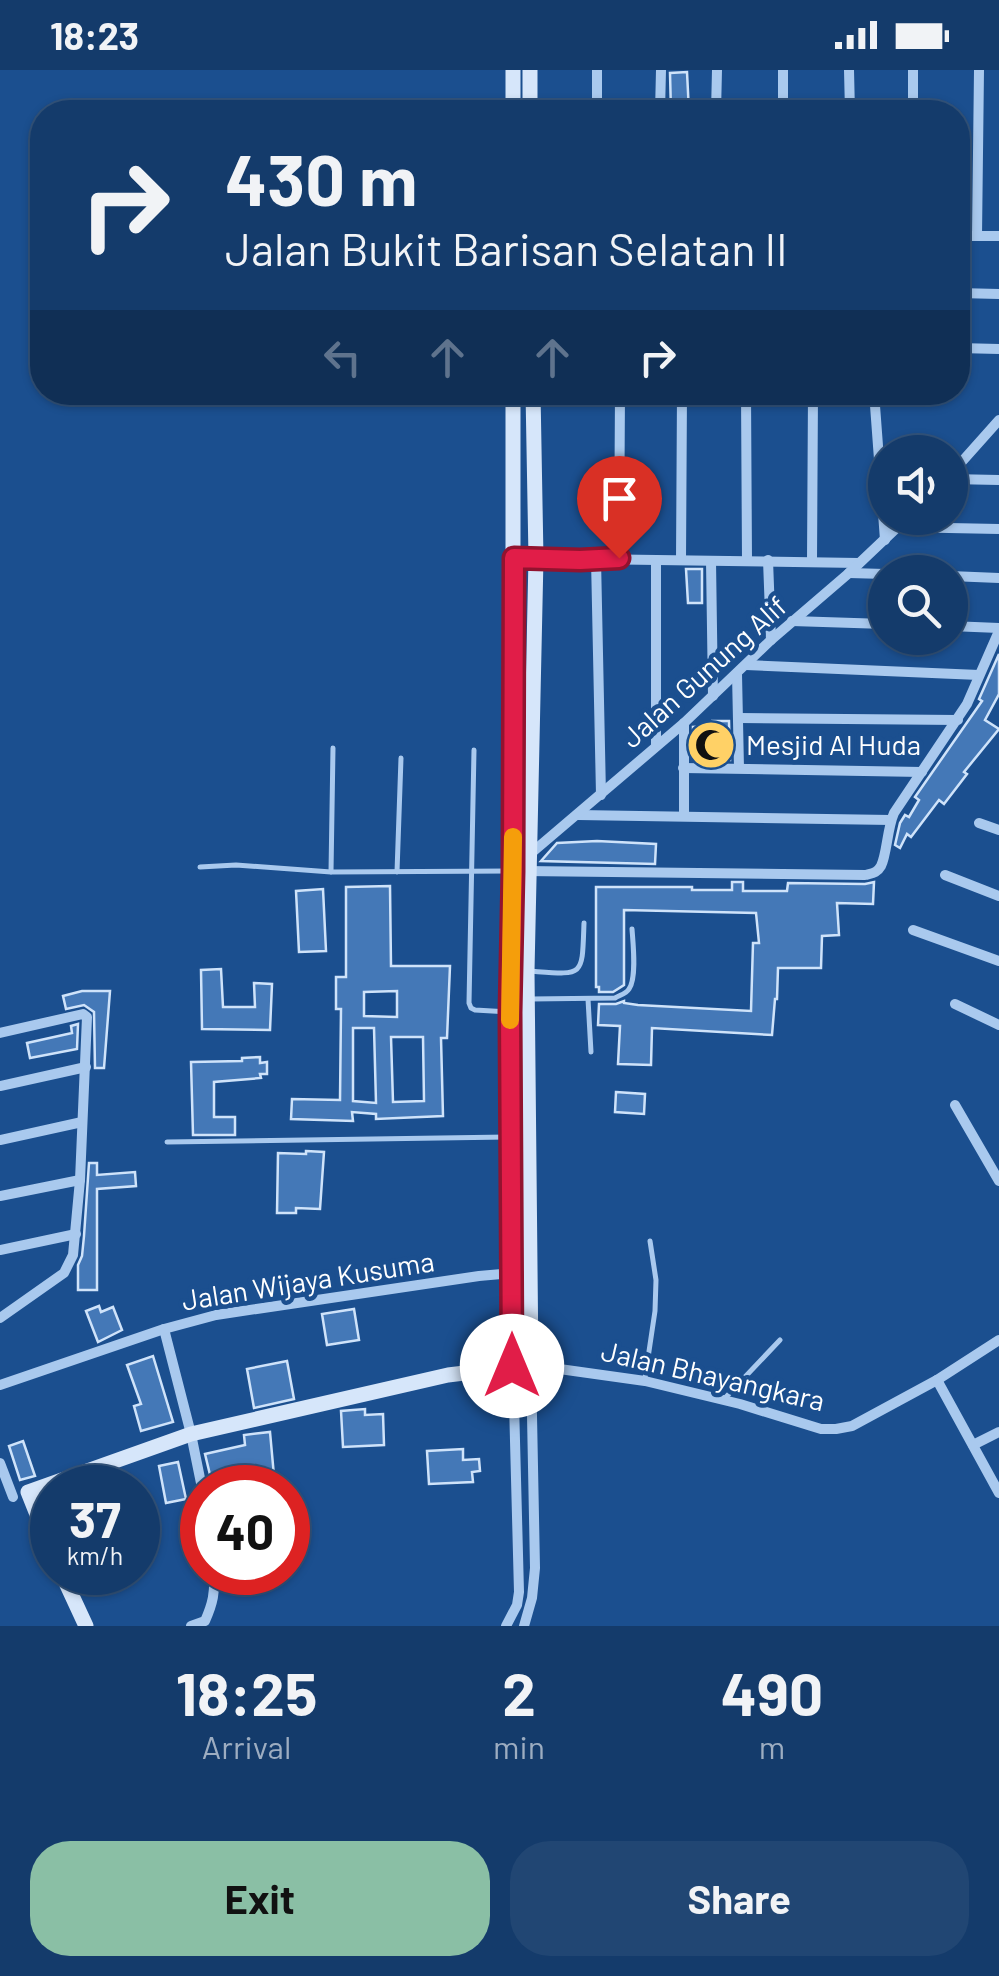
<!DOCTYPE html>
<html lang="en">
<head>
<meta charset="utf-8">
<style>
  :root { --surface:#143b6b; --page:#214673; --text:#f1f3f6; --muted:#9dadc1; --line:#33557e; --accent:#8abfa5 }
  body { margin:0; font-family:Barlow,sans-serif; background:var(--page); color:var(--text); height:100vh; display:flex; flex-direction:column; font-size:38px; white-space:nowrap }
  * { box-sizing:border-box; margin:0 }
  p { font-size:32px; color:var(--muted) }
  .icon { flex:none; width:55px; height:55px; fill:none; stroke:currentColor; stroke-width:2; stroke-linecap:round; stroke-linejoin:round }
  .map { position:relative; height:1556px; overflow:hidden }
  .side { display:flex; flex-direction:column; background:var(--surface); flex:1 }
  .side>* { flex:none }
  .guide { position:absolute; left:30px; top:30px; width:940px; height:305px; border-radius:40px; box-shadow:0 2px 8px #0004,0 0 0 2px var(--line); background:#143b6b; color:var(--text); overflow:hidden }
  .buttons { position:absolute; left:868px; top:365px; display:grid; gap:20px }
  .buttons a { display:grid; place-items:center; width:100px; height:100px; border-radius:50%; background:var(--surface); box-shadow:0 2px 8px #0004,0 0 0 2px var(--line); font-size:50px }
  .speed { position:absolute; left:30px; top:1395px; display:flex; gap:20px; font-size:50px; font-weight:700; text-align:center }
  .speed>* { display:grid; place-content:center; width:130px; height:130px; border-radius:50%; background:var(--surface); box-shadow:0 2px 8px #0004,0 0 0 2px var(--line); line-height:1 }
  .speed small { font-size:25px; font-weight:400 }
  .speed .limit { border:15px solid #d22; background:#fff; color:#111 }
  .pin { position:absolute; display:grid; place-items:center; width:85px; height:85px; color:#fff; margin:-102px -42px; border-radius:50% 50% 50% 0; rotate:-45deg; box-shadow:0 0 10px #0007 }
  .pin .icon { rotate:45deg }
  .me { position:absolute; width:110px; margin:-55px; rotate:0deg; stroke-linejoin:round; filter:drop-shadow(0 0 8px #0008) }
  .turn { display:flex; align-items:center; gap:35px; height:210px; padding:0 30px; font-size:45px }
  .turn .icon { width:130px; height:130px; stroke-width:2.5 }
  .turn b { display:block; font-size:70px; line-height:85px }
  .lanes { display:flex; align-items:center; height:95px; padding:0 30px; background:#0003; justify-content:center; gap:50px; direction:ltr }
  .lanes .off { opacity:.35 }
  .eta { display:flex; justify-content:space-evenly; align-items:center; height:170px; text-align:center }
  .eta b { font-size:60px; font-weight:700; line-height:70px }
  .action { display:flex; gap:20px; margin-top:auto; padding:20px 30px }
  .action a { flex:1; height:115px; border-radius:40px; background:var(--accent); color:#111; font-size:40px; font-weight:700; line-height:115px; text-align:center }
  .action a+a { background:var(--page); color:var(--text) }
  .status { display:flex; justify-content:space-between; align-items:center; height:70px; padding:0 50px; background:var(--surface); direction:ltr }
  .status svg { height:28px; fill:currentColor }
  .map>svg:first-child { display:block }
</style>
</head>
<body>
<div class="status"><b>18:23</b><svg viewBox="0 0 49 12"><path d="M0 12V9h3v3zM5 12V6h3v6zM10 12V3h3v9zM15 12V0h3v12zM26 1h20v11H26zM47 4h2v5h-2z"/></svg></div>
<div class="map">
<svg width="999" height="1556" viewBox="0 0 999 1556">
  <rect width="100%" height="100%" fill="#1b4f8f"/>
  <g fill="#4478b7" stroke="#cfe3fa" stroke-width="2.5" fill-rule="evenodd">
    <polygon points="687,2 689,42 671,42 670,3"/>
    <polygon points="686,499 702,499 702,533 688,533"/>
    <polygon points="999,584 999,624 985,650 999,659 964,702 967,704 944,734 939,730 911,767 907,764 900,778 895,775 900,753 905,745 909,747 919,730 915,727 982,631 979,629"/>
    <polygon points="712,651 729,651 730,690 693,689 693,657 711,656"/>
    <polygon points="597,771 656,774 655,794 541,791 557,773"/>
    <polygon points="732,812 743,812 743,821 787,821 788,813 865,814 874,812 873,834 837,833 839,865 822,866 821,898 778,898 777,929 775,929 772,965 652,958 651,995 618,994 620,956 598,955 599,934 616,934 624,931 624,933 638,935 751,941 753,873 759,873 756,843 624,840 624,915 613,922 599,922 599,917 596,917 596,817 692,817 692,820 732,820"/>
    <path d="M390,816L391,896H450L447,968H441L443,1046L376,1049V1044L352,1042L353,1051L291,1049L292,1029L340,1030L341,939H336V907H346V817ZM397,921V947L364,946V922ZM353,958H374L376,1033L353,1031ZM391,967H423L424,1031L393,1032Z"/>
    <polygon points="323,819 326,881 299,882 296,821"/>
    <polygon points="221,899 223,937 255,937 254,913 272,914 270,960 202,959 201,900"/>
    <polygon points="82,921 110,921 104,998 95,998 94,942 84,935 66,939 63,926"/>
    <polygon points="78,954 77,979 30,988 27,973 72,963 71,956"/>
    <polygon points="260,987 260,993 267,992 267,1004 260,1004 261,1008 214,1012 214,1047 235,1047 235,1065 193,1065 191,992 242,991 242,988"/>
    <polygon points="616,1022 645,1024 644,1044 615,1042"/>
    <polygon points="306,1081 324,1082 320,1139 296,1138 296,1143 277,1143 278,1083 306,1084"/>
    <polygon points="89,1093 97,1093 97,1105 135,1102 136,1116 97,1119 97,1220 78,1220 78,1195 82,1186 84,1166"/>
    <polygon points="99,1236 101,1242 113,1237 122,1260 98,1272 86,1241"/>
    <polygon points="354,1239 359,1270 327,1275 322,1244"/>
    <polygon points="153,1286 173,1352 141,1361 134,1336 141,1334 127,1295"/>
    <polygon points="287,1291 294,1329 254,1338 247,1299"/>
    <polygon points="365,1339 365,1345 383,1344 384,1375 343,1377 341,1341"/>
    <polygon points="270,1362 274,1406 249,1409 248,1405 212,1413 205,1384 245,1375 244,1365"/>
    <polygon points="23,1371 35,1406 20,1410 9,1376"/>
    <polygon points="463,1379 463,1390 479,1389 480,1401 472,1402 473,1412 429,1414 427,1381"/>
    <polygon points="178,1392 186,1429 166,1433 159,1396"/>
  </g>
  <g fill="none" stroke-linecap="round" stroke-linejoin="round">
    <g stroke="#a9c9ee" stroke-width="5">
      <polyline points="474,680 469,933 471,938 475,940 509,942"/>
      <polyline points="200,797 236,795 331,802 512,801"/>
      <polyline points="331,802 333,678"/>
      <polyline points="397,802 401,688"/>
      <path d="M529,901C585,905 582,908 584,853"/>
      <path d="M531,929L615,928C620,925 626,924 629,919C637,908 633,873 632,859"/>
      <polyline points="588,929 591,982"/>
      <polyline points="167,1072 507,1067"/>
      <polyline points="645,1308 655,1241 656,1210 650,1171"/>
      <polyline points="726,1327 780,1270"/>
    </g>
    <g stroke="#a9c9ee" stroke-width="10">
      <polyline points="849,0 850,42"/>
      <polyline points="597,42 597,0"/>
      <polyline points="660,42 661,0"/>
      <polyline points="716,42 717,0"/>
      <polyline points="783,42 783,0"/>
      <polyline points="913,42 913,0"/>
      <polyline points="958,166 999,166"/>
      <polyline points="977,166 979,0"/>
      <polyline points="958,223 999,224"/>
      <polyline points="958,278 999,279"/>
      <polyline points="746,322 747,491"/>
      <polyline points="874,322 885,470"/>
      <polyline points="950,405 999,350"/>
      <polyline points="950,409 999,410"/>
      <polyline points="898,457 999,459"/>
      <polyline points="514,488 859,493"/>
      <polyline points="619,488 620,322"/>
      <polyline points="596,489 601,725"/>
      <polyline points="656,490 656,676"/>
      <polyline points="681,490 682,322"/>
      <polyline points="768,490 771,570"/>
      <polyline points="711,491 713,626"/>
      <polyline points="812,492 813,322"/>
      <polyline points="849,503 885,504"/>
      <polyline points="950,506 999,508"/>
      <polyline points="792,551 885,554"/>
      <polyline points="950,556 999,558"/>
      <polyline points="746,595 979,605"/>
      <polyline points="737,604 739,698"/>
      <polyline points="739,648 958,650"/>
      <polyline points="683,698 922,702"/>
      <polyline points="578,745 891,750"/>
      <polyline points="684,746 684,653"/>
      <polyline points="979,753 999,760"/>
      <polyline points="529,785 684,653 771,570 849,503 907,448"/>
      <path d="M524,801L865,805C873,803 877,803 881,796C887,784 887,759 894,743L967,634L999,561"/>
      <polyline points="945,805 999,826"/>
      <polyline points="913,860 999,891"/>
      <polyline points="955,934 999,955"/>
      <polyline points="0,963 83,944 87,947 80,1110 73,1185 64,1203 0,1248"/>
      <polyline points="0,1016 86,997"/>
      <polyline points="955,1035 999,1111"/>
      <polyline points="0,1070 82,1052"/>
      <polyline points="0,1126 80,1110"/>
      <polyline points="0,1180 76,1164"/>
      <polyline points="164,1259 191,1364 202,1418"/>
      <polyline points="937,1310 999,1423"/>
      <polyline points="0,1315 164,1259 216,1245 479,1206 512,1203"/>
      <polyline points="973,1375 999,1362"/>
      <polyline points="0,1393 13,1427"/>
      <path d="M191,1556L205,1551C213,1533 215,1523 214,1502"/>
      <polyline points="506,1556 517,1535 519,1522 513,1295"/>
      <polyline points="524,1556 532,1528 535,1498 531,1295 645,1311 740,1334 821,1359 836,1359 852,1356 937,1310 999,1270"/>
    </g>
    <g stroke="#d6e6fa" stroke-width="15">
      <polyline points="513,42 513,0"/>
      <polyline points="530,42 530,0"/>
      <polyline points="513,1295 510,943 513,801 513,322"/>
      <polyline points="52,1482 28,1422 191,1364 448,1305 531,1295 527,901 536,488 533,322"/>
      <polyline points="61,1502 86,1556"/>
    </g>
  </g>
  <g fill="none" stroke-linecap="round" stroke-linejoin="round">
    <g stroke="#92132f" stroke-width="25">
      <polyline id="route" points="512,1296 510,942 513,801 514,488 580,490 619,488"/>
    </g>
    <use href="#route" stroke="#e11d48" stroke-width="18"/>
    <polyline stroke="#f59e0b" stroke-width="18" points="510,950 513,767"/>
  </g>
  <defs>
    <g id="mosque-disc" transform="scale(2.5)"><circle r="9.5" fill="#ffd166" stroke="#1b4f8f"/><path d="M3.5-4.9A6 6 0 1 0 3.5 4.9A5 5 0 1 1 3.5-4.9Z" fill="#111"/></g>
  </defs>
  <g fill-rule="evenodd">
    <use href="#mosque-disc" x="711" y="675"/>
  </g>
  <g text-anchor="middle" stroke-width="9" stroke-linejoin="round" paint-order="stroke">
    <g font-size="28" fill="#fff" stroke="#1b4f8f">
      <text transform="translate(704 602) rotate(-42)" y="10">Jalan Gunung Alif</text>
      <text transform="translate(308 1211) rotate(-9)" y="10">Jalan Wijaya Kusuma</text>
      <text transform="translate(713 1306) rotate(13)" y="10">Jalan Bhayangkara</text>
    </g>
    <g font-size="28" fill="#fff" stroke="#1b4f8f" text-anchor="start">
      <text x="746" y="685">Mesjid Al Huda</text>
    </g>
  </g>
</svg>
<div class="buttons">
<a><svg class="icon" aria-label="sound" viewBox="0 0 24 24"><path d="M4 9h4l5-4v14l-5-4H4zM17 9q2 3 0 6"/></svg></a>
<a><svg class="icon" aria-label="search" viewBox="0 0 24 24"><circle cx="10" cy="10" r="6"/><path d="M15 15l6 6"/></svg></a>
</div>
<div class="speed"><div>37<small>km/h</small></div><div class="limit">40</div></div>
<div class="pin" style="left:619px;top:488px;background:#d93025"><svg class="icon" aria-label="arrive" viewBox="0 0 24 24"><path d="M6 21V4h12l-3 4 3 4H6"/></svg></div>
<svg class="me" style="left:512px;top:1296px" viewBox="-20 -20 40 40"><circle r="19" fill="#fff"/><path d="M0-13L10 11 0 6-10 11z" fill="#e11d48"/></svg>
<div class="guide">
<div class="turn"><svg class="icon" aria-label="right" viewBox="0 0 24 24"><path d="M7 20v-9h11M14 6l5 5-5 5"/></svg><div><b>430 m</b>Jalan Bukit Barisan Selatan II</div></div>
<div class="lanes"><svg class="icon off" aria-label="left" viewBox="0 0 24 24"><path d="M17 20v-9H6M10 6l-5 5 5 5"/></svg><svg class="icon off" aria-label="ahead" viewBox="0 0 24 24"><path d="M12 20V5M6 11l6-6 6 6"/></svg><svg class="icon off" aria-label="ahead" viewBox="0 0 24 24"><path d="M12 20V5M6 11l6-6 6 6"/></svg><svg class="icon" aria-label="right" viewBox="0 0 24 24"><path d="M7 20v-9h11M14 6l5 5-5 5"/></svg></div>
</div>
</div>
<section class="side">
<div class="eta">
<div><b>18:25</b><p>Arrival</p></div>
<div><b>2</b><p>min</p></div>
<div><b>490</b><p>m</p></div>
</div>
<div class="action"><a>Exit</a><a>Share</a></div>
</section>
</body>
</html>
